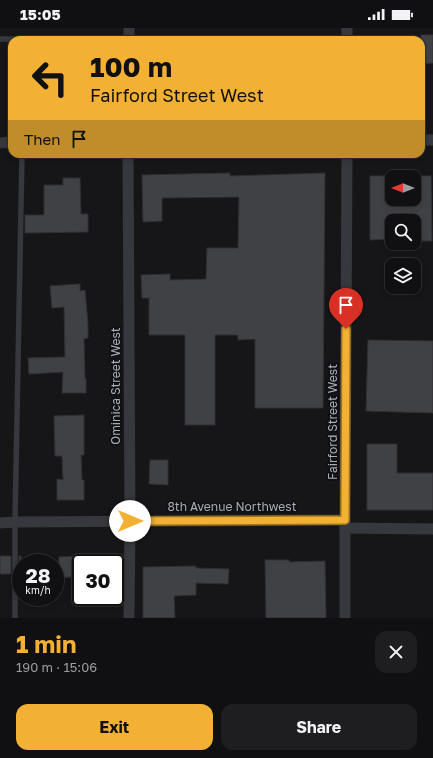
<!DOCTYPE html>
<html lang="en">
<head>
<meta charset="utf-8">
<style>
  :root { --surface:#101012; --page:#1e1e20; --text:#f1f3f6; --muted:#9c9d9f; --line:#303032; --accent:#f2b134 }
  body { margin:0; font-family:"Golos Text",sans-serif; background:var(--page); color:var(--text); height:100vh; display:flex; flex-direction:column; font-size:15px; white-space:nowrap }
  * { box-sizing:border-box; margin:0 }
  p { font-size:13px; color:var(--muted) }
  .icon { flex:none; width:22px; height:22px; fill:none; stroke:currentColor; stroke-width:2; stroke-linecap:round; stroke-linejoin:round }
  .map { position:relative; height:590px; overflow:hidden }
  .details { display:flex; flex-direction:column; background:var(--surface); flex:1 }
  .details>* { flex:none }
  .banner { position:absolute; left:8px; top:8px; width:417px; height:122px; border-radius:12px; box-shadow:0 2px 6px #0003,0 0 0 1px var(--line); background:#f2b134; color:#111; overflow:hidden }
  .needle { width:26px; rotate:270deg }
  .buttons { position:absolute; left:385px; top:142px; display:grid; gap:8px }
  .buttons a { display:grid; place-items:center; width:36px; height:36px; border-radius:8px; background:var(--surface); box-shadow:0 2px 6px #0003,0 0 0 1px var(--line); font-size:20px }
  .speed { position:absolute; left:12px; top:526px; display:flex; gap:8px; font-size:20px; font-weight:700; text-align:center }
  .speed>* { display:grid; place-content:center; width:52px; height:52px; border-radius:50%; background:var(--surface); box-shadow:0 2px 6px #0003,0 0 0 1px var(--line); line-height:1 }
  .speed small { font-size:10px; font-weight:400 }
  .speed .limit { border:2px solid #111; border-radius:6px; background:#fff; color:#111 }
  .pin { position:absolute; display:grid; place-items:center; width:34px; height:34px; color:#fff; margin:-41px -17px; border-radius:50% 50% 50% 0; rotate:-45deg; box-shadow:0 0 4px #0007 }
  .pin .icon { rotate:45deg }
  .me { position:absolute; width:44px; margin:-22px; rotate:90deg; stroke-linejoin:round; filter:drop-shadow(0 0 3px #0008) }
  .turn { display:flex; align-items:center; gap:14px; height:84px; padding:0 16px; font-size:18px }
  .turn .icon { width:52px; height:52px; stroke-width:2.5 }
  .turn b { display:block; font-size:28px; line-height:34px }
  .then { display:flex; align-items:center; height:38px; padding:0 16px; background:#0003; gap:8px; font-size:15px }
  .round { display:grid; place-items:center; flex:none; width:42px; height:42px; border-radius:12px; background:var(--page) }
  .head { display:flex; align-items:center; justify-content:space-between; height:68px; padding:0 16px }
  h1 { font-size:24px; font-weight:700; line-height:30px; color:var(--accent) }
  .cta { display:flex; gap:8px; margin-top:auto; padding:8px 16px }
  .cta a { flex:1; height:46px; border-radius:12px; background:var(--accent); color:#111; font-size:16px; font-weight:700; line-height:46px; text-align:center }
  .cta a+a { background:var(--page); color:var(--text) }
  .status { display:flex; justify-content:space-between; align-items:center; height:28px; padding:0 20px; background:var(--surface); direction:ltr }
  .status svg { height:11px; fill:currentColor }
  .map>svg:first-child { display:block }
</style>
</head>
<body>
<div class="status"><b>15:05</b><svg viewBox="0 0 49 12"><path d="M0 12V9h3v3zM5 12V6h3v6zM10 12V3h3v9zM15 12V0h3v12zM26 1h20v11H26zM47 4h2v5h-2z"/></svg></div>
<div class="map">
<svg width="433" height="590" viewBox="0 0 433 590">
  <rect width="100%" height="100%" fill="#161618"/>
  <g fill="#404145" stroke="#303034">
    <polygon points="421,7 433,7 433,35 421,36"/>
    <polygon points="230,145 230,148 325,145 323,380 255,380 255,311 238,312 238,307 215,307 215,397 185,397 185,307 149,307 149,270 142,270 141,247 170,246 170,252 206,251 207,220 238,220 239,169 162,170 162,193 143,194 142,147"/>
    <polygon points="370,148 392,148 392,171 414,171 414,148 431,148 432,213 414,213 414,193 392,193 392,211 370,212"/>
    <polygon points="63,150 80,150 81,186 88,186 88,204 25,205 25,187 44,187 44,157 63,157"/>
    <polygon points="80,256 80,263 85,262 88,296 88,310 84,311 85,351 86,351 86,365 62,365 63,344 29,346 28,330 65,329 64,279 52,280 50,258"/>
    <polygon points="368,312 433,313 433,385 366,383"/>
    <polygon points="84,387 84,427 81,427 82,452 84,452 84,472 57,472 57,451 63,452 62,428 55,428 54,388"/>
    <polygon points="367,416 397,416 397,445 433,445 433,482 367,482"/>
    <polygon points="150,432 168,432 168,457 149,456"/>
    <rect x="0" y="528" width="11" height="18"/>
    <rect x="19" y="528" width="2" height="18"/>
    <polygon points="79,528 80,548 59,550 59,529"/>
    <polygon points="265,532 289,532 289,534 325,533 326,590 266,590"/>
    <polygon points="196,538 196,540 229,541 228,556 196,555 196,567 174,568 175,590 143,590 143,539"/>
  </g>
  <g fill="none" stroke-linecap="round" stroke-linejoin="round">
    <g stroke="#37383d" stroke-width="5.5">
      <polyline points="0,11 21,11 21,12"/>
      <polyline points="21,11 129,12"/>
      <polyline points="15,590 15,494 22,126"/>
    </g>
    <g stroke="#37383d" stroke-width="11">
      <polyline points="347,0 347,12"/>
      <polyline points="129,12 129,0"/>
      <polyline points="421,112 433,112"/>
      <polyline points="0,115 12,114"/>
      <polyline points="128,126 130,493 129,590"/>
      <polyline points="0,495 15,494 345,492"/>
      <polyline points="345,500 433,501"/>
      <polyline points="345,590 345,492 347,126"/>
    </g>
  </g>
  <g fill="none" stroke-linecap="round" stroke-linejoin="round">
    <g stroke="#9d7322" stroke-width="10">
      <polyline id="route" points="130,493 345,492 346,301"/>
    </g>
    <use href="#route" stroke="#f2b134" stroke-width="7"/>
  </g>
  <g text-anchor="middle" stroke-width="4" stroke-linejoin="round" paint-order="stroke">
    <g font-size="12" fill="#a8adb8" stroke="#111113">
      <text transform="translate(116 358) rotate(-90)" y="4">Ominica Street West</text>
      <text transform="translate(333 394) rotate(-90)" y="4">Fairford Street West</text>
      <text x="232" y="483">8th Avenue Northwest</text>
    </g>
  </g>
</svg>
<div class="buttons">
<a><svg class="needle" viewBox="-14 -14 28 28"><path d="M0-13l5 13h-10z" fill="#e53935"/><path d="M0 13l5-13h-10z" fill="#9c9d9f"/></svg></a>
<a><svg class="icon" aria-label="search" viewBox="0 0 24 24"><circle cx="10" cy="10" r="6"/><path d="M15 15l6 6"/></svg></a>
<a><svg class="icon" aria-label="layers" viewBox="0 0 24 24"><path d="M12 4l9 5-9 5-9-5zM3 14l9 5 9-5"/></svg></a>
</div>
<div class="speed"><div>28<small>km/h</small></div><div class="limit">30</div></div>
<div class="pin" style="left:346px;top:301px;background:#d93025"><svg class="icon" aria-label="arrive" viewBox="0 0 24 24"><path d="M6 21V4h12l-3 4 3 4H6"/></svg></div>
<svg class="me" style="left:130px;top:493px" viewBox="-20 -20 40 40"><circle r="19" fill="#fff"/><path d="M0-13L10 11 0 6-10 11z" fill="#f2b134"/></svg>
<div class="banner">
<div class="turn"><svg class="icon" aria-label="left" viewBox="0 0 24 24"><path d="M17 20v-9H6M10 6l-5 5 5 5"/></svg><div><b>100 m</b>Fairford Street West</div></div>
<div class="then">Then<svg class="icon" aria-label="arrive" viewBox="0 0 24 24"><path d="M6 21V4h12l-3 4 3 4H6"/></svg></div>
</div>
</div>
<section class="details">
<div class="head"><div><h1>1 min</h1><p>190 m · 15:06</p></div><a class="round"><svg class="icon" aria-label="close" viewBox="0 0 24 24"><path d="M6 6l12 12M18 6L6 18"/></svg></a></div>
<div class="cta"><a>Exit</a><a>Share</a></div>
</section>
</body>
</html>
